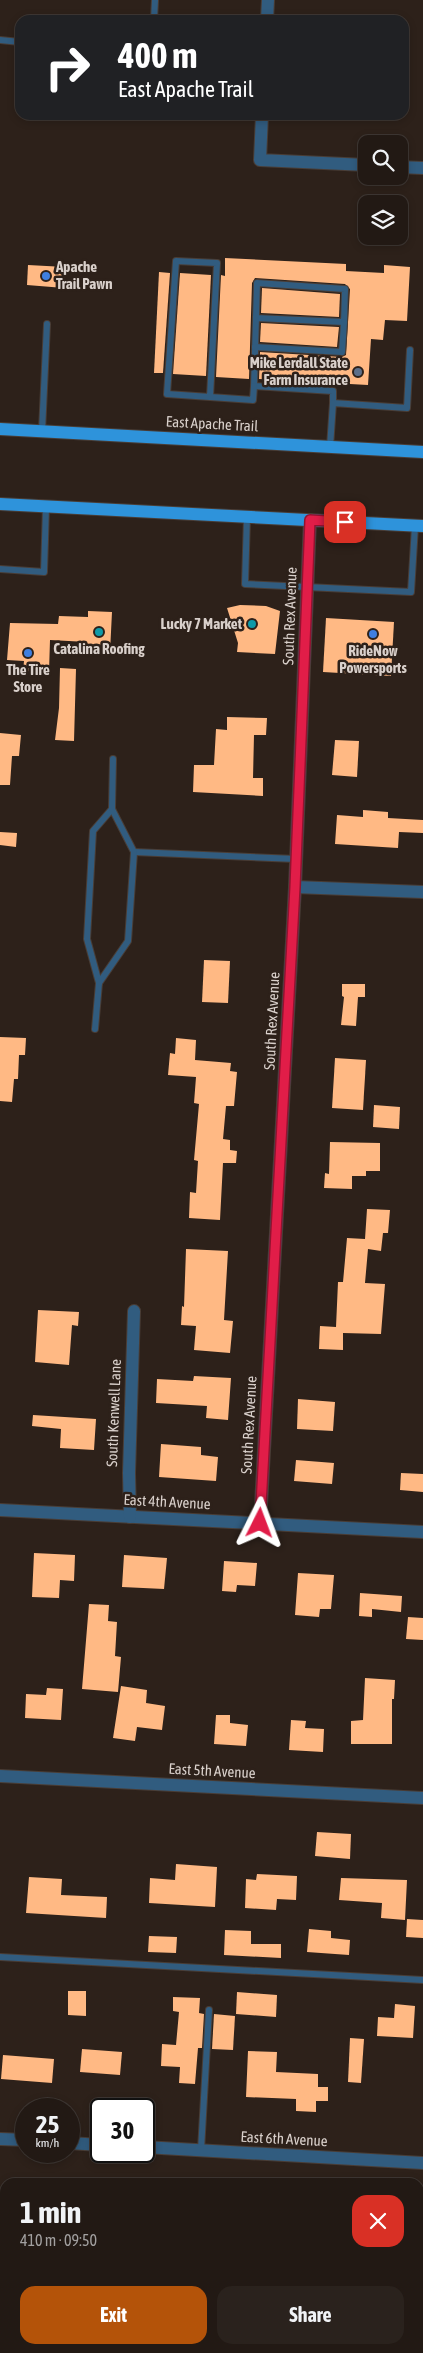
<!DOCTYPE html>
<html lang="en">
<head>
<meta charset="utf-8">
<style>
  :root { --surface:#221914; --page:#2a221d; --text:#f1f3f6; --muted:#a2a0a0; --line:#3f3834; --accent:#b45309 }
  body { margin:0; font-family:"Asap Condensed",sans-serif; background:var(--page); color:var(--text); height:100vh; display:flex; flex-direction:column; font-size:19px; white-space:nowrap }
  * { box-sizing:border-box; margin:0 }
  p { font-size:16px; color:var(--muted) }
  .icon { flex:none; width:28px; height:28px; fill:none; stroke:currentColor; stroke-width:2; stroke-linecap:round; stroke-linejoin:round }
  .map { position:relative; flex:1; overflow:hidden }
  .sheet { position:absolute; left:0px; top:2178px; width:424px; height:176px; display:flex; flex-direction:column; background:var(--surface); border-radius:15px 15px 0 0; box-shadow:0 2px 8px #0003,0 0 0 1px var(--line) }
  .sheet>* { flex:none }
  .top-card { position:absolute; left:15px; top:15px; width:394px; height:105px; border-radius:15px; box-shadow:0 2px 8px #0003,0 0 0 1px var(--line); background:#202124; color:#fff; overflow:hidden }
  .controls { position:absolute; left:358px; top:135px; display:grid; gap:10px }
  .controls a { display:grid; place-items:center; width:50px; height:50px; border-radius:10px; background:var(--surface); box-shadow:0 2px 8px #0003,0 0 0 1px var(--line); font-size:25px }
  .speed { position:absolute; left:15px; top:2098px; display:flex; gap:10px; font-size:25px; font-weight:700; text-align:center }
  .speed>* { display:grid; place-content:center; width:65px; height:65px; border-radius:50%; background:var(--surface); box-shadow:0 2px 8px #0003,0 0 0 1px var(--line); line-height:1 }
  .speed small { font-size:12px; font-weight:400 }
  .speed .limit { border:2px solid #111; border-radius:8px; background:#fff; color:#111 }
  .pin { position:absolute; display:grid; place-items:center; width:42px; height:42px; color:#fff; margin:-21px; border-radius:10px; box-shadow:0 2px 8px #0006 }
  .me { position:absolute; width:55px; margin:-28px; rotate:3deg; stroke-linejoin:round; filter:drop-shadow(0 0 4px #0008) }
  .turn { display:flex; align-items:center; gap:18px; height:105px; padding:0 20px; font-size:22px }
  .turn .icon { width:65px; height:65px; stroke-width:2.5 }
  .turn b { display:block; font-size:35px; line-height:42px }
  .round { display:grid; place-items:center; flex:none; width:52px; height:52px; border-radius:15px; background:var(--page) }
  .headline { display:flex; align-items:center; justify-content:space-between; height:85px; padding:0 20px }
  h1 { font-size:30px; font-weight:700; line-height:38px }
  .cta { display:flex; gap:10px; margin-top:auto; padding:10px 20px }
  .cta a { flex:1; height:58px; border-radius:15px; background:var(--accent); color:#fff; font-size:20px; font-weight:700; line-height:58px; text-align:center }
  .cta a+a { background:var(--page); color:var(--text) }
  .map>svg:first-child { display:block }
</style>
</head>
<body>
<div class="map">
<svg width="423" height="2353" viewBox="0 0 423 2353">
  <rect width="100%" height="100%" fill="#2d211a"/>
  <g fill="#ffb984">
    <polygon points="225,258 346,264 346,271 384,273 384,265 410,267 407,321 385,320 383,340 371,339 368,385 259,379 260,352 342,357 346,355 350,289 345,284 255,278 252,283 249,379 216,377 221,275 225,276"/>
    <polygon points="28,265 65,267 64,288 27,285"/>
    <polygon points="159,272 170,273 163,373 154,373"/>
    <polygon points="180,273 211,275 206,376 173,374"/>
    <polygon points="262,288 340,294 339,317 261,313"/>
    <polygon points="261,323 339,327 337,347 260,342"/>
    <polygon points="240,605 266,606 280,611 275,654 237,652 238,643 227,608"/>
    <polygon points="88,611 112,612 110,652 87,652 87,642 50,640 49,672 23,671 24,661 7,660 10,623 58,624 59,616 88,617"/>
    <polygon points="326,618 394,622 391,676 323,672"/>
    <polygon points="60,668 76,669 74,741 55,740 59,708"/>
    <polygon points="227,717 267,718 266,735 254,735 253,778 263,778 263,796 193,792 194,765 214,765 216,729 227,730"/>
    <polygon points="0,733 21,735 19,756 12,756 10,785 0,785"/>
    <polygon points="335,740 359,741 357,777 332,775"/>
    <polygon points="363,810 388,812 388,818 423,820 423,833 399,832 398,848 335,844 337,815 363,817"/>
    <polygon points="0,832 17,833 16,847 0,845"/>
    <polygon points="204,960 230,961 228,1003 202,1002"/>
    <polygon points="342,984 365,984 365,997 358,997 356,1026 341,1025 344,997 342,996"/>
    <polygon points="0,1037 26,1038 25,1055 19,1055 18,1079 14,1079 12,1102 0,1101"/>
    <polygon points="176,1038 196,1040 195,1060 231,1063 230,1071 237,1072 234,1106 226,1106 223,1139 230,1140 230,1150 237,1151 236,1163 223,1163 220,1220 189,1218 190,1192 196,1193 198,1161 194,1160 199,1104 194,1103 196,1077 168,1075 170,1053 175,1054"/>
    <polygon points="335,1058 366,1060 363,1110 332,1108"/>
    <polygon points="374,1105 400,1107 399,1129 373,1127"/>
    <polygon points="330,1142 380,1143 380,1171 366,1171 366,1176 352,1176 352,1189 324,1188 325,1173 329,1174"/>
    <polygon points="367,1209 390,1210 388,1233 383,1233 381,1251 368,1249 365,1283 385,1284 381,1334 343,1333 343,1350 319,1349 320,1326 336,1327 338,1282 343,1282 347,1238 365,1239"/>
    <polygon points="186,1249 228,1251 224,1320 233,1321 230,1353 194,1350 196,1326 181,1325 182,1306 184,1307"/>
    <polygon points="38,1310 79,1312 78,1326 72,1325 69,1365 35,1362"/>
    <polygon points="194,1376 231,1378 228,1420 206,1418 207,1406 156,1403 157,1379 193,1381"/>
    <polygon points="298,1399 335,1402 333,1431 297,1429"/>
    <polygon points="33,1415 96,1419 94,1450 60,1448 61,1429 32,1426"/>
    <polygon points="161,1444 201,1447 201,1455 218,1457 216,1481 159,1477"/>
    <polygon points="296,1460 334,1463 332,1484 294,1481"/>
    <polygon points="401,1473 423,1474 423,1492 400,1490"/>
    <polygon points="34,1553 75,1555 74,1581 60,1580 59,1598 32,1597"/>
    <polygon points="124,1555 167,1558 164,1589 122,1587"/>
    <polygon points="224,1561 257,1563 255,1586 237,1585 236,1592 222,1591"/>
    <polygon points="298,1573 334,1575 331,1609 320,1609 319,1617 295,1615"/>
    <polygon points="360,1593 402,1596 401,1612 372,1609 372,1617 359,1616"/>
    <polygon points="89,1604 109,1605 108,1621 117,1622 115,1656 121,1657 118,1692 82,1689"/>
    <polygon points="408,1617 423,1618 423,1640 406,1639"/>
    <polygon points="365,1678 395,1680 394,1699 392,1699 392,1744 351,1744 351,1721 363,1720"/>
    <polygon points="121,1686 147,1690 146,1703 165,1706 162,1730 137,1727 135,1741 113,1738"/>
    <polygon points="47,1688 63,1689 61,1720 25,1718 26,1694 46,1695"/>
    <polygon points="216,1715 230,1715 230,1723 248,1725 246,1746 214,1744"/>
    <polygon points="291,1720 306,1721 305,1728 324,1729 323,1752 289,1750"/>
    <polygon points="317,1832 351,1834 350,1859 315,1856"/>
    <polygon points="176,1864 217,1867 215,1907 149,1903 150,1878 175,1880"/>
    <polygon points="257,1874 297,1876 296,1900 277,1899 276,1910 245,1908 246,1879 256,1880"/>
    <polygon points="29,1877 62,1879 61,1895 107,1897 106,1918 26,1913"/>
    <polygon points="341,1878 407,1880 405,1920 381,1918 382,1903 339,1900"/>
    <polygon points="407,1919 423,1920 423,1938 406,1937"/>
    <polygon points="309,1929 331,1931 331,1938 350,1940 349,1955 307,1952"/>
    <polygon points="225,1930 251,1931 251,1944 281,1944 281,1958 224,1955"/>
    <polygon points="149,1936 177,1937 176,1953 148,1952"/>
    <polygon points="68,1991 86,1991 86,2016 68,2015"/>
    <polygon points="237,1992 277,1995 276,2017 236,2014"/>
    <polygon points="173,1997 200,1998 199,2013 204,2014 202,2048 198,2048 195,2084 179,2083 180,2067 161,2066 162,2044 176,2045 179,2012 173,2011"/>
    <polygon points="395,2004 415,2006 413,2038 377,2036 378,2017 394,2018"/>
    <polygon points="214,2014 235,2016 233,2050 212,2049"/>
    <polygon points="350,2038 364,2039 361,2083 348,2082"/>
    <polygon points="82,2049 122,2052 120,2075 80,2072"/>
    <polygon points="248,2051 277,2052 276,2072 318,2074 318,2087 328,2087 328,2101 316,2101 316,2112 296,2111 296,2099 246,2097"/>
    <polygon points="3,2055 54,2059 52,2083 1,2079"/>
  </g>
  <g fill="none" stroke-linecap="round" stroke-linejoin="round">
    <g stroke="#493d36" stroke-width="8">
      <g id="lane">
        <polyline points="154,20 155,0"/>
        <polyline points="0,40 20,42"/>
        <path d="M256,318L344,322L345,289L257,283C256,317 255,351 254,386L333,391V403"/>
        <polyline points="255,347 342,352 344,322"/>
        <polyline points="210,397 217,263 176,261 167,394 253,400 254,386"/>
        <polyline points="42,431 47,324"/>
        <polyline points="330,447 333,403 407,408 410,350"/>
        <polyline points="247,517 245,584 411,592 415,526"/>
        <polyline points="0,569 44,572 46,507"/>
        <polyline points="134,852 296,859"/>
        <polyline points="99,983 87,939 93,831 112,809"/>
        <polyline points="95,1029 99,983 128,941 134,852 112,809 113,759"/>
        <polyline points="0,1957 423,1980"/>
        <polyline points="201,2150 209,2010"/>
        <polyline points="0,2321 5,2321"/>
        <polyline points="419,2342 423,2343"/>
        <polyline points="208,2353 208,2349"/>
      </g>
    </g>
    <g stroke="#493d36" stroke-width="14">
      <g id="street">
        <polyline points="267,20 268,0"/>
        <polyline points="262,115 260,160 366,165"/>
        <polyline points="399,167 423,168"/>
        <polyline points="295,887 423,892"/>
        <polyline points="0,1510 423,1532"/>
        <polyline points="130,1517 129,1473 134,1311"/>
        <polyline points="260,1523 295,887 310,520"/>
        <polyline points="0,1776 423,1798"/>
        <polyline points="0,2139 26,2140"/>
        <polyline points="69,2143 101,2145"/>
        <polyline points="144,2147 423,2163"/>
      </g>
    </g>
    <g stroke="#493d36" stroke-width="14">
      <g id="primary">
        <polyline points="0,429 423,452"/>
        <polyline points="0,504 423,526"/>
      </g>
    </g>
    <use href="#lane" stroke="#315c7f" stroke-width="6"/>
    <use href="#street" stroke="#315c7f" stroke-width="12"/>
    <use href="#primary" stroke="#2e93db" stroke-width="12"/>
  </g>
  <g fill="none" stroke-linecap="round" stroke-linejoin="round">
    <g stroke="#92132f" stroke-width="12">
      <polyline id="route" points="260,1523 295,887 310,520 345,522"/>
    </g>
    <use href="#route" stroke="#e11d48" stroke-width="9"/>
  </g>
  <g fill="#3f7fe0" stroke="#2d211a" stroke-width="2">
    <circle cx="46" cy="276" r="5"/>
    <circle cx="373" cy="634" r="5"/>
    <circle cx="28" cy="653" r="5"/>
  </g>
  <circle fill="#5c6f8a" stroke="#2d211a" stroke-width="2" cx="358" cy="372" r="5"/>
  <g fill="#0f9aa8" stroke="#2d211a" stroke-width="2">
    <circle cx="252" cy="624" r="5"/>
    <circle cx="99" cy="632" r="5"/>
  </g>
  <g text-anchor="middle" stroke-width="5" stroke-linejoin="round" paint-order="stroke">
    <g font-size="15" font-weight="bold" fill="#d9d0cb" stroke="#2d211a">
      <text x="56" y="272" text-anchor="start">Apache<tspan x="56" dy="17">Trail Pawn</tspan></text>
      <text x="348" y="368" text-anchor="end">Mike Lerdall State<tspan x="348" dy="17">Farm Insurance</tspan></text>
      <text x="242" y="629" text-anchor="end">Lucky 7 Market</text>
      <text x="99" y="654">Catalina Roofing</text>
      <text x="373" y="656">RideNow<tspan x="373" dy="17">Powersports</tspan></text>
      <text x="28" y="675">The Tire<tspan x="28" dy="17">Store</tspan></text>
    </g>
    <g font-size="15" fill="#d9d0cb" stroke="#2d211a">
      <text transform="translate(212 424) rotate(3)" y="5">East Apache Trail</text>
      <text transform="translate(290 616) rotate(-88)" y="5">South Rex Avenue</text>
      <text transform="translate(272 1021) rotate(-87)" y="5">South Rex Avenue</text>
      <text transform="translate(114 1413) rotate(-88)" y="5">South Kenwell Lane</text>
      <text transform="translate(249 1425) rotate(-87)" y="5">South Rex Avenue</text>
      <text transform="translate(167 1502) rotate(3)" y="5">East 4th Avenue</text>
      <text transform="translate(212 1771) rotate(3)" y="5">East 5th Avenue</text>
      <text transform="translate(284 2139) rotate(3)" y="5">East 6th Avenue</text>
    </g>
  </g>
</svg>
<div class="controls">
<a><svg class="icon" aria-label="search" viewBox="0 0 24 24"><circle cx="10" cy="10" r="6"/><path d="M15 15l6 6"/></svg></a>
<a><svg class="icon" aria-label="layers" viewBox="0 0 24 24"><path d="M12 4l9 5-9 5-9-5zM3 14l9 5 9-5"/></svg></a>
</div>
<div class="speed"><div>25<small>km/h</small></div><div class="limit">30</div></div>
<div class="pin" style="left:345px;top:522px;background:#d93025"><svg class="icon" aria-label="arrive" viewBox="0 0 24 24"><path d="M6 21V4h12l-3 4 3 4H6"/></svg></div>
<svg class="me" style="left:260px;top:1523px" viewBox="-20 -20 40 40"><path d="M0-17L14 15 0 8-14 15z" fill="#e11d48" stroke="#fff" stroke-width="4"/></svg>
<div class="top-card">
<div class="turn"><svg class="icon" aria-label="right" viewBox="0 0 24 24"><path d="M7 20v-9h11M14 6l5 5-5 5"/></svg><div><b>400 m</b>East Apache Trail</div></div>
</div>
<section class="sheet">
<div class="headline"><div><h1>1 min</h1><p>410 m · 09:50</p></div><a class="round" style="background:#d93025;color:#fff"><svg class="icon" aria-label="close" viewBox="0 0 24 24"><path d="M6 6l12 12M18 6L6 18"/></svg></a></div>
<div class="cta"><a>Exit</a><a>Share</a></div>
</section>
</div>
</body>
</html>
